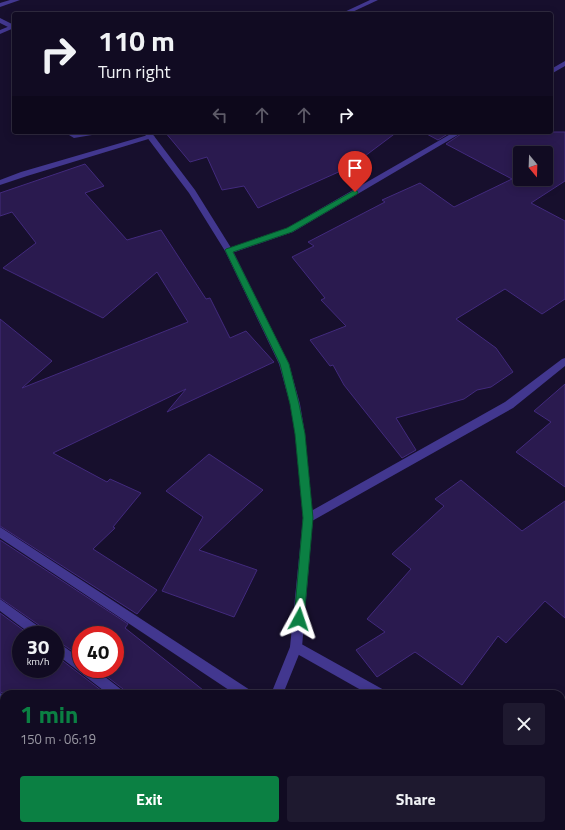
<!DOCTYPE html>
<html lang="en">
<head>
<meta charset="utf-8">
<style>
  :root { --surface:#110b22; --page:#1e192f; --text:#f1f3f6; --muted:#9c9ba5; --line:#302b40; --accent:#0b8043 }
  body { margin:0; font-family:"Titillium Web",sans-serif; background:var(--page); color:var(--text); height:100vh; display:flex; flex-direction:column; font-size:15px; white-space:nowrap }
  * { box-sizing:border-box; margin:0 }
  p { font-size:13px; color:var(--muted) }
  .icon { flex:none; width:22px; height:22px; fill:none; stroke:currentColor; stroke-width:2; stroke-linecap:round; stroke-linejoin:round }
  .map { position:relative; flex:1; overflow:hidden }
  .side { position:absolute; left:0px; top:690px; width:565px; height:140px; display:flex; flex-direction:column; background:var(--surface); border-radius:12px 12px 0 0; box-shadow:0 2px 10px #0003,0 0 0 1px var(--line) }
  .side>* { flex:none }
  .top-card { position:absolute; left:12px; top:12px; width:541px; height:122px; border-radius:4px; box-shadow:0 2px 10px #0003,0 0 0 1px var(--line); background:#110b22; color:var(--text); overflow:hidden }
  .needle { width:26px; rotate:161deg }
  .tools { position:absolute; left:513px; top:146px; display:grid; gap:8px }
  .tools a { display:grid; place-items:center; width:40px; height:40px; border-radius:4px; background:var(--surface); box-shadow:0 2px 10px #0003,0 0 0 1px var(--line); font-size:20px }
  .speed { position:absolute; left:12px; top:626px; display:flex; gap:8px; font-size:20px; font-weight:700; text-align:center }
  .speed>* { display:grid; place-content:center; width:52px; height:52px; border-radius:50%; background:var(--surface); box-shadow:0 2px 10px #0003,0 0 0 1px var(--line); line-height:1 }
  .speed small { font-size:10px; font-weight:400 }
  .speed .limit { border:6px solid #d22; background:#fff; color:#111 }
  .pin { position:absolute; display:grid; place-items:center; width:34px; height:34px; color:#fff; margin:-41px -17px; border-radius:50% 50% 50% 0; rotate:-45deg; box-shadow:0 0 4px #0007 }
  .pin .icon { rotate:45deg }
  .me { position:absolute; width:44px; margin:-22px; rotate:5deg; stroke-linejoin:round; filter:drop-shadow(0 0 3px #0008) }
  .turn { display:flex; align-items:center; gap:14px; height:84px; padding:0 20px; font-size:18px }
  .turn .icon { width:52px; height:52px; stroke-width:2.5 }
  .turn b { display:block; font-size:28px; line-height:34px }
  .lanes { display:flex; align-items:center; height:38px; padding:0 20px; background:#0003; justify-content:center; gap:20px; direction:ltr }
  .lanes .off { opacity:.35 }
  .round { display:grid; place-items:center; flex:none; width:42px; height:42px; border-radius:4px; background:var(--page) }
  .summary { display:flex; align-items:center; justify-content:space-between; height:68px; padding:0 20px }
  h1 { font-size:24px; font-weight:700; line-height:30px; color:var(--accent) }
  .action { display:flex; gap:8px; margin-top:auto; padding:8px 20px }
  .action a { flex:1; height:46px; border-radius:4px; background:var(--accent); color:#fff; font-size:16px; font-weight:700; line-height:46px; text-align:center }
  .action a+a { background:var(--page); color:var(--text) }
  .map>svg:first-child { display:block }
</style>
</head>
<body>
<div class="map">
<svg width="565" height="830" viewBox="0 0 565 830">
  <rect width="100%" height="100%" fill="#170f2d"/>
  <g fill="#2a1a4f" stroke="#422a7d" fill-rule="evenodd">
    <polygon points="165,132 397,132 345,171 343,170 258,208 244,186 222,190 207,157 190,162"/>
    <polygon points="423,132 451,132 438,140"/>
    <path d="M464,132H565V181L531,203L565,221V299L542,314L505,289L456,319L496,348L513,372L491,387L477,390L464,399L396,418L416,450L402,458L344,385L333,365L330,366L310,340L346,326L321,300L325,298L292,257L314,246L308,242L385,202L382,200L420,183L454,207L512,179L446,144ZM520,153H546V179H520Z"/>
    <polygon points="85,164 104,186 85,193 127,240 161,230 206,299 210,298 230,338 246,331 274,362 167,412 186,389 53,453 107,482 110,479 141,493 113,527 115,528 93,549 157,590 137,614 0,526 0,319 52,361 22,388 188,322 157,272 103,318 3,268 36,243 12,212 0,216 0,193"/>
    <polygon points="565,384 565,487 516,452 551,422 534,411"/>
    <polygon points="209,454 263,490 199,550 257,570 234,617 162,591 203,517 166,491"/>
    <polygon points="461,480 522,531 565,501 565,618 545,601 506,643 498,636 462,685 415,652 377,677 356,650 385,632 367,619 411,569 392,554 444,506 435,499"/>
    <polygon points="0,540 128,624 125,628 208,694 125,694 123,689 97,669 115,669 115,635 81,635 81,657 55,639 55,635 48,635 46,630 0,598"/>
    <polygon points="0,613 30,635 21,635 21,669 55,669 55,655 106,694 5,694 0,692"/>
  </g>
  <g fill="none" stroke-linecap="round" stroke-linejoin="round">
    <polygon fill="#42378f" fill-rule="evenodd" points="64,132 73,132 75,134 102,132 98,134 74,138"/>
    <g fill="#42378f" fill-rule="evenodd">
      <polygon points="10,0 20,0 0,7 0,3"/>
      <polygon points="370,0 378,0 348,14 340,14"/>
      <polygon points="10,26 14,26 14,28 0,34 0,30"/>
      <polygon points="565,61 565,66 551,74 551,69"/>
      <polygon points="454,132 463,132 293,232 232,253 229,254 225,251 226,249 287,228"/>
      <polygon points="148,135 151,135 155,137 27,176 0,185 0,180 21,172"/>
      <polygon points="565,358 565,366 513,408 312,521 308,523 304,521 303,518 304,515 505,402 562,359"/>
      <polygon points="0,527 250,690 252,694 235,694 0,538"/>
      <polygon points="0,599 45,631 47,635 32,635 0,611"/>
      <polygon points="55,640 81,659 81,669 95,669 122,690 124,694 108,694 55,653"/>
      <polygon points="296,641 384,690 386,694 368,694 292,651 290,647 292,643"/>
      <polygon points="0,693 4,695 4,709 0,707"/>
      <polygon points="561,789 565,791 565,805 561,803"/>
      <polygon points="166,826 184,826 186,830 168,830"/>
    </g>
    <g fill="#42378f" fill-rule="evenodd">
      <polygon points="0,18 14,25 14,30 0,23"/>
      <polygon points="143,132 151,132 195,190 233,251 289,364 300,404 305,434 313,518 302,647 283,694 271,694 290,647 303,518 295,434 290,404 279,364 225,251 189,193"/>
      <rect x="239" y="826" width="14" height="4"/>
    </g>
  </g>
  <polygon fill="#0b8043" stroke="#07532c" points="355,190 358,192 357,194 292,232 233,252 289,364 299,404 305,434 313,518 304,619 303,622 299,623 295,622 294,619 303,518 295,434 290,404 280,364 225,250 226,249 287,228"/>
</svg>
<div class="tools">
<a><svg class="needle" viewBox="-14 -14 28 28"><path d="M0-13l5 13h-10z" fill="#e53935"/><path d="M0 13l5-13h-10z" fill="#9c9ba5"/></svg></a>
</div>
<div class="speed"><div>30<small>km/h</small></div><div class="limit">40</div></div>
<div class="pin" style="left:355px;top:192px;background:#d93025"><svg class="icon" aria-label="arrive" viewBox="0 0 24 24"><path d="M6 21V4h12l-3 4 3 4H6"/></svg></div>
<svg class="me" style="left:299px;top:619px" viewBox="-20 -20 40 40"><path d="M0-17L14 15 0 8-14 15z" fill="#0b8043" stroke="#fff" stroke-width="4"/></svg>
<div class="top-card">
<div class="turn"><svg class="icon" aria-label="right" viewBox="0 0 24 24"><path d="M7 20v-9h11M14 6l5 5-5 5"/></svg><div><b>110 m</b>Turn right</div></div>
<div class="lanes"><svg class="icon off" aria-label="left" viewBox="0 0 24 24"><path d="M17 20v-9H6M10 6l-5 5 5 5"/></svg><svg class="icon off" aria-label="ahead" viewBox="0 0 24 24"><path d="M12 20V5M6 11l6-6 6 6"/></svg><svg class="icon off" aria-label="ahead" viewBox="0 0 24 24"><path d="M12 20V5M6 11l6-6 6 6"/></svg><svg class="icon" aria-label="right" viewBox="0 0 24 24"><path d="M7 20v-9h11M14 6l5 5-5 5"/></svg></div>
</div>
<section class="side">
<div class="summary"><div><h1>1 min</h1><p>150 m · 06:19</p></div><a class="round"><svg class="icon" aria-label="close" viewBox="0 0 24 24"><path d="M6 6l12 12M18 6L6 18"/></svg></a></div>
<div class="action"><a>Exit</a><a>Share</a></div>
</section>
</div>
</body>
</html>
